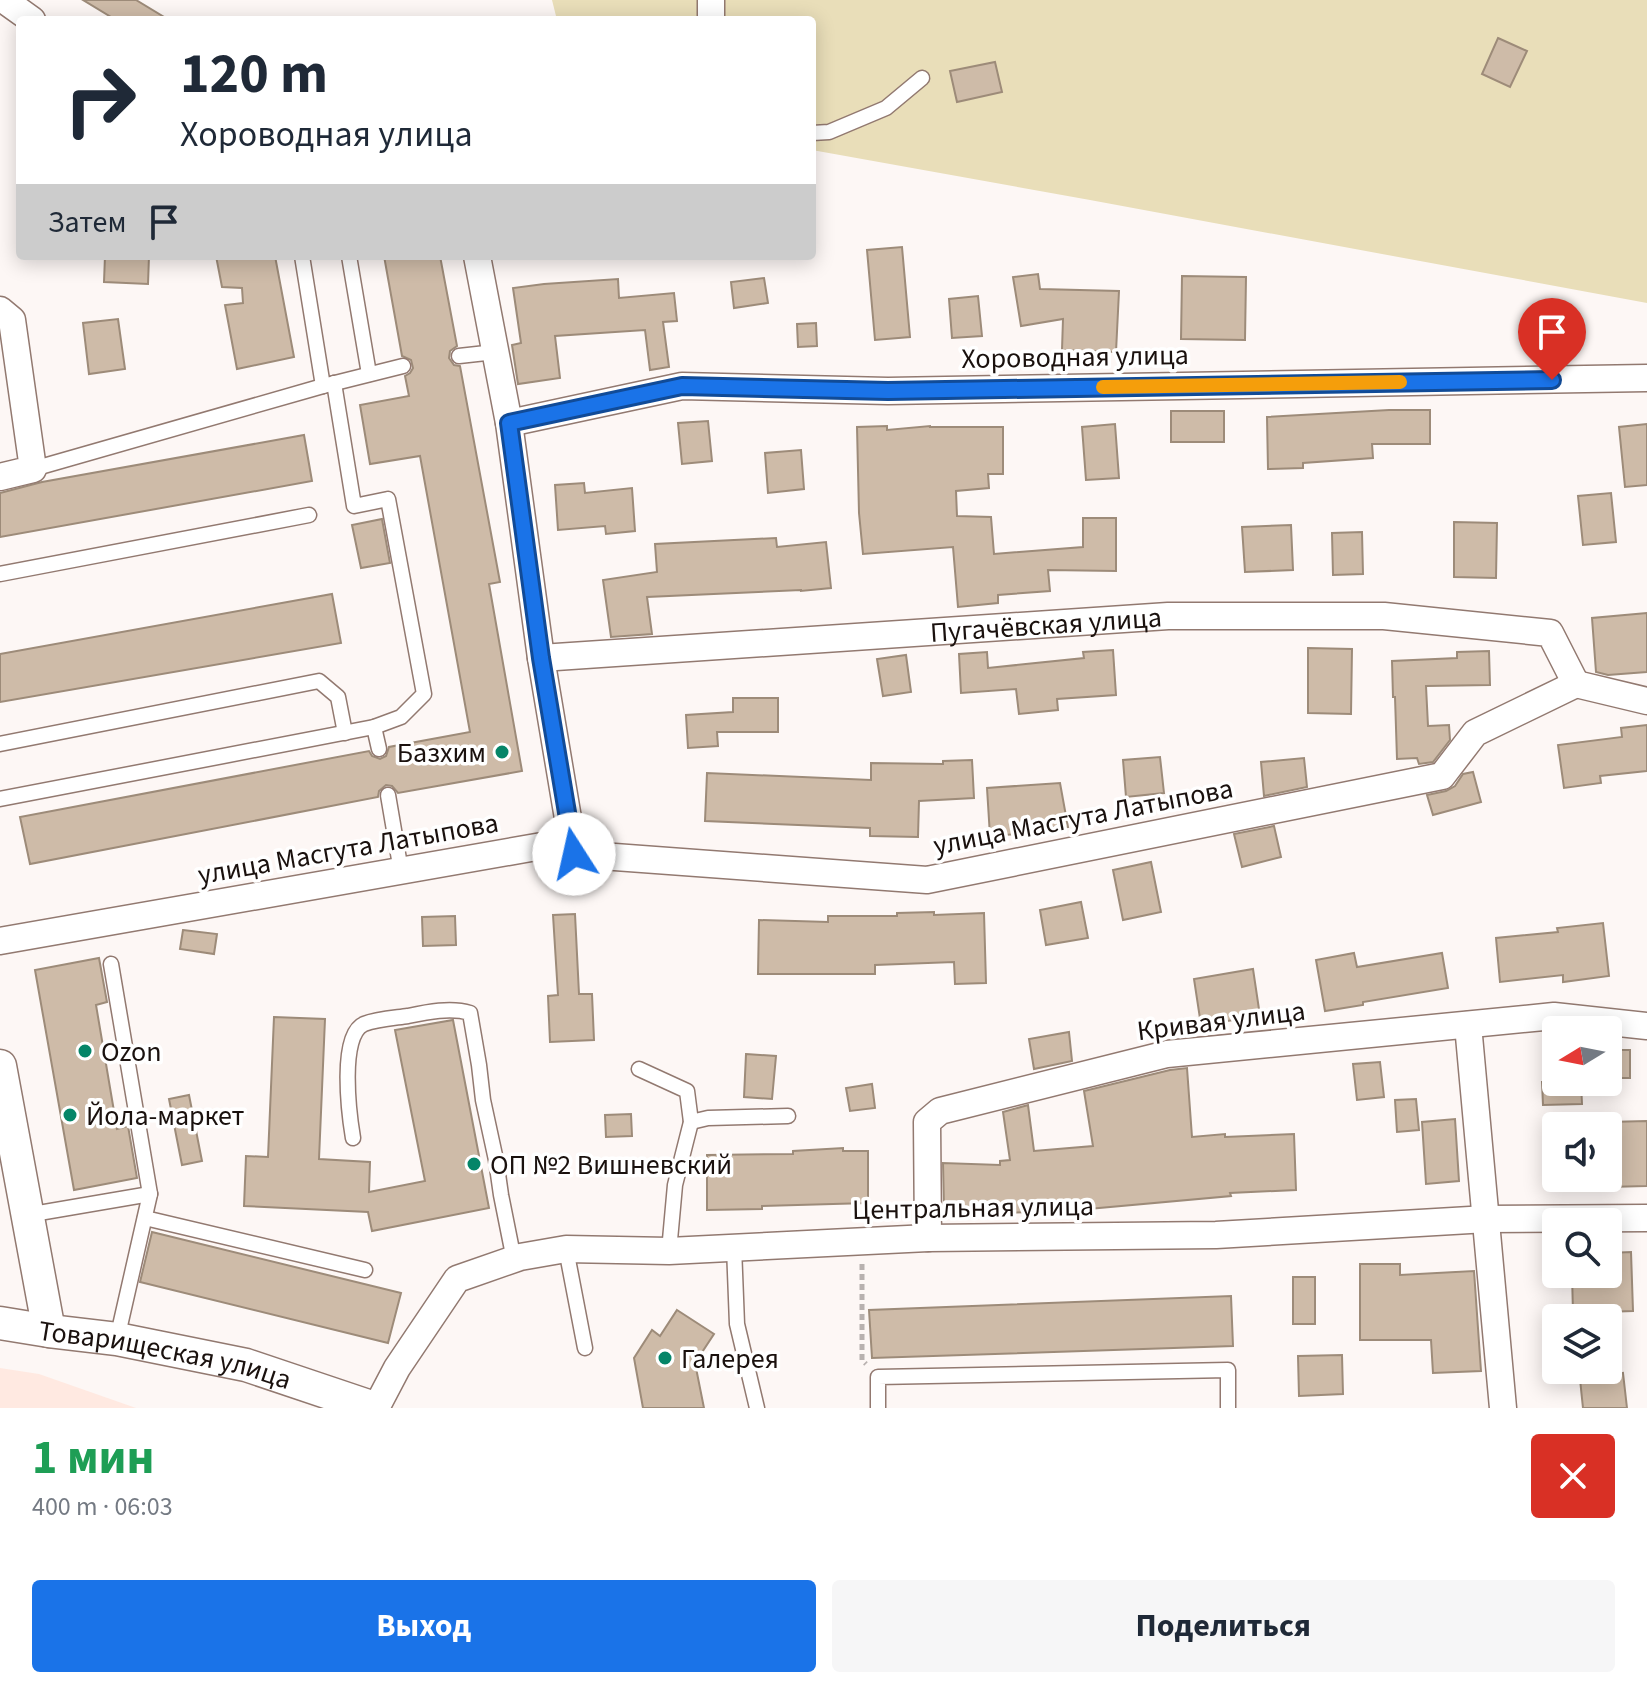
<!DOCTYPE html>
<html lang="ru">
<head>
<meta charset="utf-8">
<style>
  :root { --surface:#fff; --page:#f6f6f7; --text:#1f2937; --muted:#747a83; --accent:#1a73e8 }
  body { margin:0; font-family:"Source Sans 3",sans-serif; background:var(--page); color:var(--text); height:100vh; display:flex; flex-direction:column; font-size:30px; white-space:nowrap }
  * { box-sizing:border-box; margin:0 }
  p { font-size:26px; color:var(--muted) }
  .icon { flex:none; width:44px; height:44px; fill:none; stroke:currentColor; stroke-width:2; stroke-linecap:round; stroke-linejoin:round }
  .map { position:relative; height:1408px; overflow:hidden }
  .details { display:flex; flex-direction:column; background:var(--surface); flex:1 }
  .details>* { flex:none }
  .guide { position:absolute; left:16px; top:16px; width:800px; height:244px; border-radius:8px; box-shadow:0 4px 20px #0003; background:#fff; color:var(--text); overflow:hidden }
  .needle { width:52px; rotate:260deg }
  .controls { position:absolute; left:1542px; top:1016px; display:grid; gap:16px }
  .controls a { display:grid; place-items:center; width:80px; height:80px; border-radius:8px; background:var(--surface); box-shadow:0 4px 20px #0003; font-size:40px }
  .pin { position:absolute; display:grid; place-items:center; width:68px; height:68px; color:#fff; margin:-82px -34px; border-radius:50% 50% 50% 0; rotate:-45deg; box-shadow:0 0 8px #0007 }
  .pin .icon { rotate:45deg }
  .me { position:absolute; width:88px; margin:-44px; rotate:350deg; stroke-linejoin:round; filter:drop-shadow(0 0 6px #0008) }
  .turn { display:flex; align-items:center; gap:28px; height:168px; padding:0 32px; font-size:36px }
  .turn .icon { width:104px; height:104px; stroke-width:2.5 }
  .turn b { display:block; font-size:56px; line-height:68px }
  .then { display:flex; align-items:center; height:76px; padding:0 32px; background:#0003; gap:16px; font-size:30px }
  .round { display:grid; place-items:center; flex:none; width:84px; height:84px; border-radius:8px; background:var(--page) }
  .head { display:flex; align-items:center; justify-content:space-between; height:136px; padding:0 32px }
  h1 { font-size:48px; font-weight:700; line-height:60px; color:#1e9e55 }
  .button { display:flex; gap:16px; margin-top:auto; padding:16px 32px }
  .button a { flex:1; height:92px; border-radius:8px; background:var(--accent); color:#fff; font-size:32px; font-weight:700; line-height:92px; text-align:center }
  .button a+a { background:var(--page); color:var(--text) }
  .map>svg:first-child { display:block }
</style>
</head>
<body>
<div class="map">
<svg width="1647" height="1408" viewBox="0 0 1647 1408">
  <rect width="100%" height="100%" fill="#fdf7f5"/>
  <polygon fill="#ffe9e1" points="0,1368 39,1374 136,1408 0,1408"/>
  <polygon fill="#e9deb9" points="552,0 1647,0 1647,303 1090,200 812,150 812,20 557,20"/>
  <g fill="#cebba8" stroke="#9d8b79" stroke-width="2">
    <polygon points="83,0 136,0 169,20 116,20"/>
    <polygon points="1498,38 1527,51 1510,87 1482,74"/>
    <polygon points="995,62 1002,92 957,102 950,71"/>
    <polygon points="902,247 910,337 875,340 867,250"/>
    <polygon points="105,256 149,256 148,284 104,282"/>
    <polygon points="216,256 275,256 294,357 237,369 225,305 243,303 242,288 222,287"/>
    <polygon points="384,256 440,256 457,346 450,351 449,358 454,365 460,366 500,582 489,584 522,771 398,793 392,786 386,785 379,791 378,797 30,864 20,817 369,751 372,756 380,759 386,756 389,747 470,732 420,456 370,464 360,405 409,396 405,376 410,373 413,368 411,360 402,356"/>
    <polygon points="1038,274 1040,289 1119,291 1116,352 1062,350 1063,319 1021,326 1013,277"/>
    <polygon points="1182,276 1246,277 1245,340 1181,339"/>
    <polygon points="764,278 768,303 734,308 731,282"/>
    <polygon points="618,279 619,298 674,293 677,321 663,322 669,367 650,370 645,330 555,336 560,378 518,384 512,345 521,343 513,288 544,284"/>
    <polygon points="978,296 982,336 952,338 949,299"/>
    <polygon points="118,319 125,369 89,374 83,323"/>
    <polygon points="816,323 817,346 798,347 797,324"/>
    <polygon points="1389,410 1430,410 1430,444 1372,444 1373,458 1303,463 1303,468 1268,469 1267,417"/>
    <rect x="1171" y="411" width="53" height="31"/>
    <polygon points="708,421 712,461 682,464 678,423"/>
    <polygon points="1115,424 1119,478 1086,480 1082,427"/>
    <polygon points="1647,424 1647,485 1625,487 1619,427"/>
    <polygon points="887,426 887,430 930,426 930,427 1003,427 1003,474 988,474 989,488 956,491 957,516 991,517 994,554 1083,547 1083,518 1116,518 1116,571 1048,570 1050,591 998,595 998,603 958,607 953,547 863,554 859,513 857,427"/>
    <polygon points="304,435 312,481 0,537 0,493 42,482"/>
    <polygon points="801,450 804,489 768,493 765,453"/>
    <polygon points="584,483 585,493 632,488 635,531 606,534 605,526 558,530 555,485"/>
    <polygon points="1611,493 1616,542 1583,545 1578,496"/>
    <polygon points="382,519 390,563 361,568 352,525"/>
    <polygon points="1454,522 1497,523 1496,578 1454,577"/>
    <polygon points="1291,525 1293,570 1245,572 1242,527"/>
    <polygon points="1362,532 1363,574 1333,575 1332,533"/>
    <polygon points="776,538 777,547 826,542 831,588 801,591 801,590 647,597 652,634 611,637 603,580 657,572 655,544"/>
    <polygon points="332,594 341,643 0,702 0,654"/>
    <polygon points="1647,613 1647,672 1608,675 1596,672 1592,618"/>
    <polygon points="1308,648 1352,649 1351,714 1308,713"/>
    <polygon points="1113,650 1116,695 1057,699 1058,710 1019,714 1016,689 961,693 959,654 987,652 988,668 1084,658 1083,652"/>
    <polygon points="1489,651 1490,685 1426,686 1428,726 1449,725 1450,740 1433,762 1419,764 1417,758 1397,759 1395,697 1393,697 1392,661 1457,658 1457,652"/>
    <polygon points="906,655 911,692 883,696 877,659"/>
    <polygon points="733,698 778,698 778,732 717,732 718,746 688,748 686,715 733,712"/>
    <polygon points="1647,725 1647,771 1600,776 1601,783 1564,788 1558,745 1622,737 1621,728"/>
    <polygon points="1160,757 1164,793 1126,797 1123,760"/>
    <polygon points="1304,758 1307,787 1264,796 1261,762"/>
    <polygon points="972,760 974,798 919,801 918,837 870,836 870,828 705,821 707,773 871,780 871,763 943,764 943,761"/>
    <polygon points="1473,772 1481,802 1433,815 1427,795 1446,791 1455,786 1463,774"/>
    <polygon points="1060,783 1068,827 1017,829 1018,834 990,836 987,788"/>
    <polygon points="1274,826 1281,857 1242,867 1234,834"/>
    <polygon points="1151,862 1161,912 1123,920 1113,870"/>
    <polygon points="1081,902 1088,938 1046,945 1040,910"/>
    <polygon points="934,912 934,915 984,913 986,983 955,984 954,962 875,965 875,974 758,974 759,920 828,922 828,916 897,916 897,913"/>
    <polygon points="575,914 579,994 592,994 594,1040 550,1042 548,996 558,995 553,915"/>
    <polygon points="455,916 456,945 423,946 422,917"/>
    <polygon points="1603,923 1609,976 1563,982 1563,975 1500,982 1496,938 1558,932 1557,928"/>
    <polygon points="183,930 217,934 214,954 180,949"/>
    <polygon points="1354,953 1357,967 1442,953 1448,988 1363,1002 1363,1005 1325,1011 1316,960"/>
    <polygon points="99,958 107,1002 96,1005 106,1064 117,1129 128,1126 137,1178 74,1190 35,970"/>
    <polygon points="1253,969 1260,1016 1201,1025 1194,979"/>
    <polygon points="274,1017 325,1019 319,1159 370,1162 369,1192 425,1181 395,1030 453,1020 489,1208 372,1231 368,1212 244,1206 246,1156 268,1157"/>
    <polygon points="1069,1032 1072,1061 1034,1069 1029,1039"/>
    <rect x="1608" y="1050" width="22" height="28"/>
    <polygon points="746,1054 776,1056 772,1099 744,1097"/>
    <polygon points="1380,1062 1384,1097 1357,1100 1353,1064"/>
    <polygon points="1187,1068 1192,1137 1225,1134 1225,1137 1294,1134 1296,1190 1230,1193 1231,1196 1066,1211 1002,1213 1002,1211 944,1209 943,1163 1000,1165 1000,1161 1010,1160 1003,1112 1028,1105 1034,1151 1093,1146 1084,1091 1170,1070"/>
    <polygon points="1542,1082 1581,1082 1582,1104 1543,1105"/>
    <polygon points="872,1084 875,1108 850,1111 846,1088"/>
    <polygon points="189,1095 202,1161 182,1165 169,1099"/>
    <polygon points="1416,1099 1419,1130 1397,1132 1395,1100"/>
    <polygon points="631,1114 632,1136 606,1137 605,1115"/>
    <polygon points="1455,1119 1459,1181 1426,1184 1422,1122"/>
    <polygon points="1647,1121 1647,1186 1608,1187 1608,1122"/>
    <polygon points="843,1148 843,1151 868,1151 868,1203 762,1206 762,1209 707,1210 707,1155 793,1154 793,1151"/>
    <polygon points="152,1232 401,1293 388,1343 140,1282"/>
    <polygon points="1631,1252 1633,1311 1573,1313 1572,1274 1608,1274 1608,1253"/>
    <polygon points="1360,1264 1400,1264 1400,1275 1474,1271 1481,1371 1433,1373 1431,1340 1360,1340"/>
    <rect x="1293" y="1277" width="22" height="47"/>
    <polygon points="1231,1296 1233,1346 872,1358 869,1310"/>
    <polygon points="677,1310 714,1334 695,1363 704,1408 643,1408 634,1358 652,1330 660,1336"/>
    <polygon points="1342,1355 1343,1394 1299,1396 1298,1356"/>
    <polygon points="1623,1373 1627,1408 1583,1408 1580,1379"/>
  </g>
  <g fill="none" stroke-linecap="round" stroke-linejoin="round">
    <g stroke="#927970" stroke-width="17">
      <g id="service">
        <polyline points="812,133 829,132 886,108 922,78"/>
        <polyline points="302,256 323,386"/>
        <polyline points="349,256 369,374"/>
        <polyline points="459,356 495,352"/>
        <polyline points="33,469 323,386 403,366"/>
        <polyline points="0,574 309,515"/>
        <polyline points="374,727 379,749"/>
        <polyline points="0,744 319,681 338,697 345,733"/>
        <polyline points="388,795 401,871"/>
        <polyline points="0,799 374,727 401,717 424,694 388,499 354,506 334,383"/>
        <polyline points="639,1069 687,1091 691,1122 675,1185 669,1251"/>
        <polyline points="691,1122 708,1118 788,1116"/>
        <path d="M353,1138C349,1114 339,1035 364,1024C377,1019 394,1018 408,1016C427,1012 451,1007 470,1013L479,1065L483,1100L496,1160L501,1195L514,1260"/>
        <polyline points="27,1215 150,1194 111,964"/>
        <polyline points="145,1218 365,1270"/>
        <polyline points="734,1247 737,1324 757,1408"/>
        <polyline points="566,1249 585,1348"/>
        <polyline points="117,1339 150,1194"/>
        <polyline points="878,1408 878,1377 1228,1370 1228,1408"/>
      </g>
    </g>
    <g stroke="#927970" stroke-width="29">
      <g id="minor">
        <polyline points="4,0 32,20"/>
        <polyline points="711,0 711,20"/>
        <polyline points="477,256 509,423 541,658 574,854"/>
        <polyline points="0,310 12,320 33,469 0,477"/>
        <polyline points="509,423 682,386 888,391 1647,378"/>
        <path id="s1" d="M541,658L1168,616H1384L1550,633L1576,684"/>
        <polyline points="1576,684 1647,701"/>
        <polyline points="0,941 542,846 574,854 927,880 1442,776 1475,733 1576,684"/>
        <polyline points="1468,1025 1503,1408"/>
        <polyline points="928,1238 927,1122 940,1111 1167,1054 1554,1016 1647,1026"/>
        <polyline points="376,1408 397,1368 457,1279 520,1257 566,1249 669,1251 928,1238 1216,1235 1487,1219 1647,1218"/>
      </g>
    </g>
    <g stroke="#927970" stroke-width="35">
      <g id="tertiary">
        <polyline points="0,1066 49,1331"/>
        <path id="s2" d="M0,1323L49,1331L117,1339L246,1365L374,1408"/>
      </g>
    </g>
    <polyline stroke="#b8b1af" stroke-width="5" stroke-dasharray="6 4" stroke-linecap="butt" points="862,1264 862,1360 866,1364"/>
    <use href="#service" stroke="#fff" stroke-width="14"/>
    <use href="#minor" stroke="#fff" stroke-width="26"/>
    <use href="#tertiary" stroke="#fff" stroke-width="32"/>
  </g>
  <g fill="none" stroke-linecap="round" stroke-linejoin="round">
    <g stroke="#114b97" stroke-width="20">
      <polyline id="route" points="574,854 541,658 509,423 682,386 888,391 1552,380"/>
    </g>
    <use href="#route" stroke="#1a73e8" stroke-width="14"/>
    <polyline stroke="#f59e0b" stroke-width="14" points="1103,387 1400,382"/>
  </g>
  <g fill="#058568" stroke="#fff" stroke-width="3">
    <circle cx="502" cy="752" r="8"/>
    <circle cx="85" cy="1051" r="8"/>
    <circle cx="70" cy="1115" r="8"/>
    <circle cx="474" cy="1164" r="8"/>
    <circle cx="665" cy="1358" r="8"/>
  </g>
  <g text-anchor="middle" stroke-width="7" stroke-linejoin="round" paint-order="stroke">
    <g font-size="28" fill="#1a110e" stroke="#fff">
      <text transform="translate(1075 356) rotate(-1)" y="10">Хороводная улица</text>
      <text dy="10" stroke="none"><textPath href="#s1" startOffset="506">Пугачёвская улица</textPath></text>
      <text transform="translate(1083 816) rotate(-11)" y="10">улица Масгута Латыпова</text>
      <text transform="translate(348 848) rotate(-10)" y="10">улица Масгута Латыпова</text>
      <text transform="translate(1221 1020) rotate(-7)" y="10">Кривая улица</text>
      <text transform="translate(973 1207) rotate(-1)" y="10">Центральная улица</text>
      <text dy="10" stroke="none"><textPath href="#s2" startOffset="168">Товарищеская улица</textPath></text>
    </g>
    <g font-size="28" fill="#1a110e" stroke="#fff" text-anchor="start">
      <text x="486" y="762" text-anchor="end">Базхим</text>
      <text x="101" y="1061">Ozon</text>
      <text x="86" y="1125">Йола-маркет</text>
      <text x="490" y="1174">ОП №2 Вишневский</text>
      <text x="681" y="1368">Галерея</text>
    </g>
  </g>
</svg>
<div class="controls">
<a><svg class="needle" viewBox="-14 -14 28 28"><path d="M0-13l5 13h-10z" fill="#e53935"/><path d="M0 13l5-13h-10z" fill="#747a83"/></svg></a>
<a><svg class="icon" aria-label="sound" viewBox="0 0 24 24"><path d="M4 9h4l5-4v14l-5-4H4zM17 9q2 3 0 6"/></svg></a>
<a><svg class="icon" aria-label="search" viewBox="0 0 24 24"><circle cx="10" cy="10" r="6"/><path d="M15 15l6 6"/></svg></a>
<a><svg class="icon" aria-label="layers" viewBox="0 0 24 24"><path d="M12 4l9 5-9 5-9-5zM3 14l9 5 9-5"/></svg></a>
</div>
<div class="pin" style="left:1552px;top:380px;background:#d93025"><svg class="icon" aria-label="arrive" viewBox="0 0 24 24"><path d="M6 21V4h12l-3 4 3 4H6"/></svg></div>
<svg class="me" style="left:574px;top:854px" viewBox="-20 -20 40 40"><circle r="19" fill="#fff"/><path d="M0-13L10 11 0 6-10 11z" fill="#1a73e8"/></svg>
<div class="guide">
<div class="turn"><svg class="icon" aria-label="right" viewBox="0 0 24 24"><path d="M7 20v-9h11M14 6l5 5-5 5"/></svg><div><b>120 m</b>Хороводная улица</div></div>
<div class="then">Затем<svg class="icon" aria-label="arrive" viewBox="0 0 24 24"><path d="M6 21V4h12l-3 4 3 4H6"/></svg></div>
</div>
</div>
<section class="details">
<div class="head"><div><h1>1 мин</h1><p>400 m · 06:03</p></div><a class="round" style="background:#d93025;color:#fff"><svg class="icon" aria-label="close" viewBox="0 0 24 24"><path d="M6 6l12 12M18 6L6 18"/></svg></a></div>
<div class="button"><a>Выход</a><a>Поделиться</a></div>
</section>
</body>
</html>
